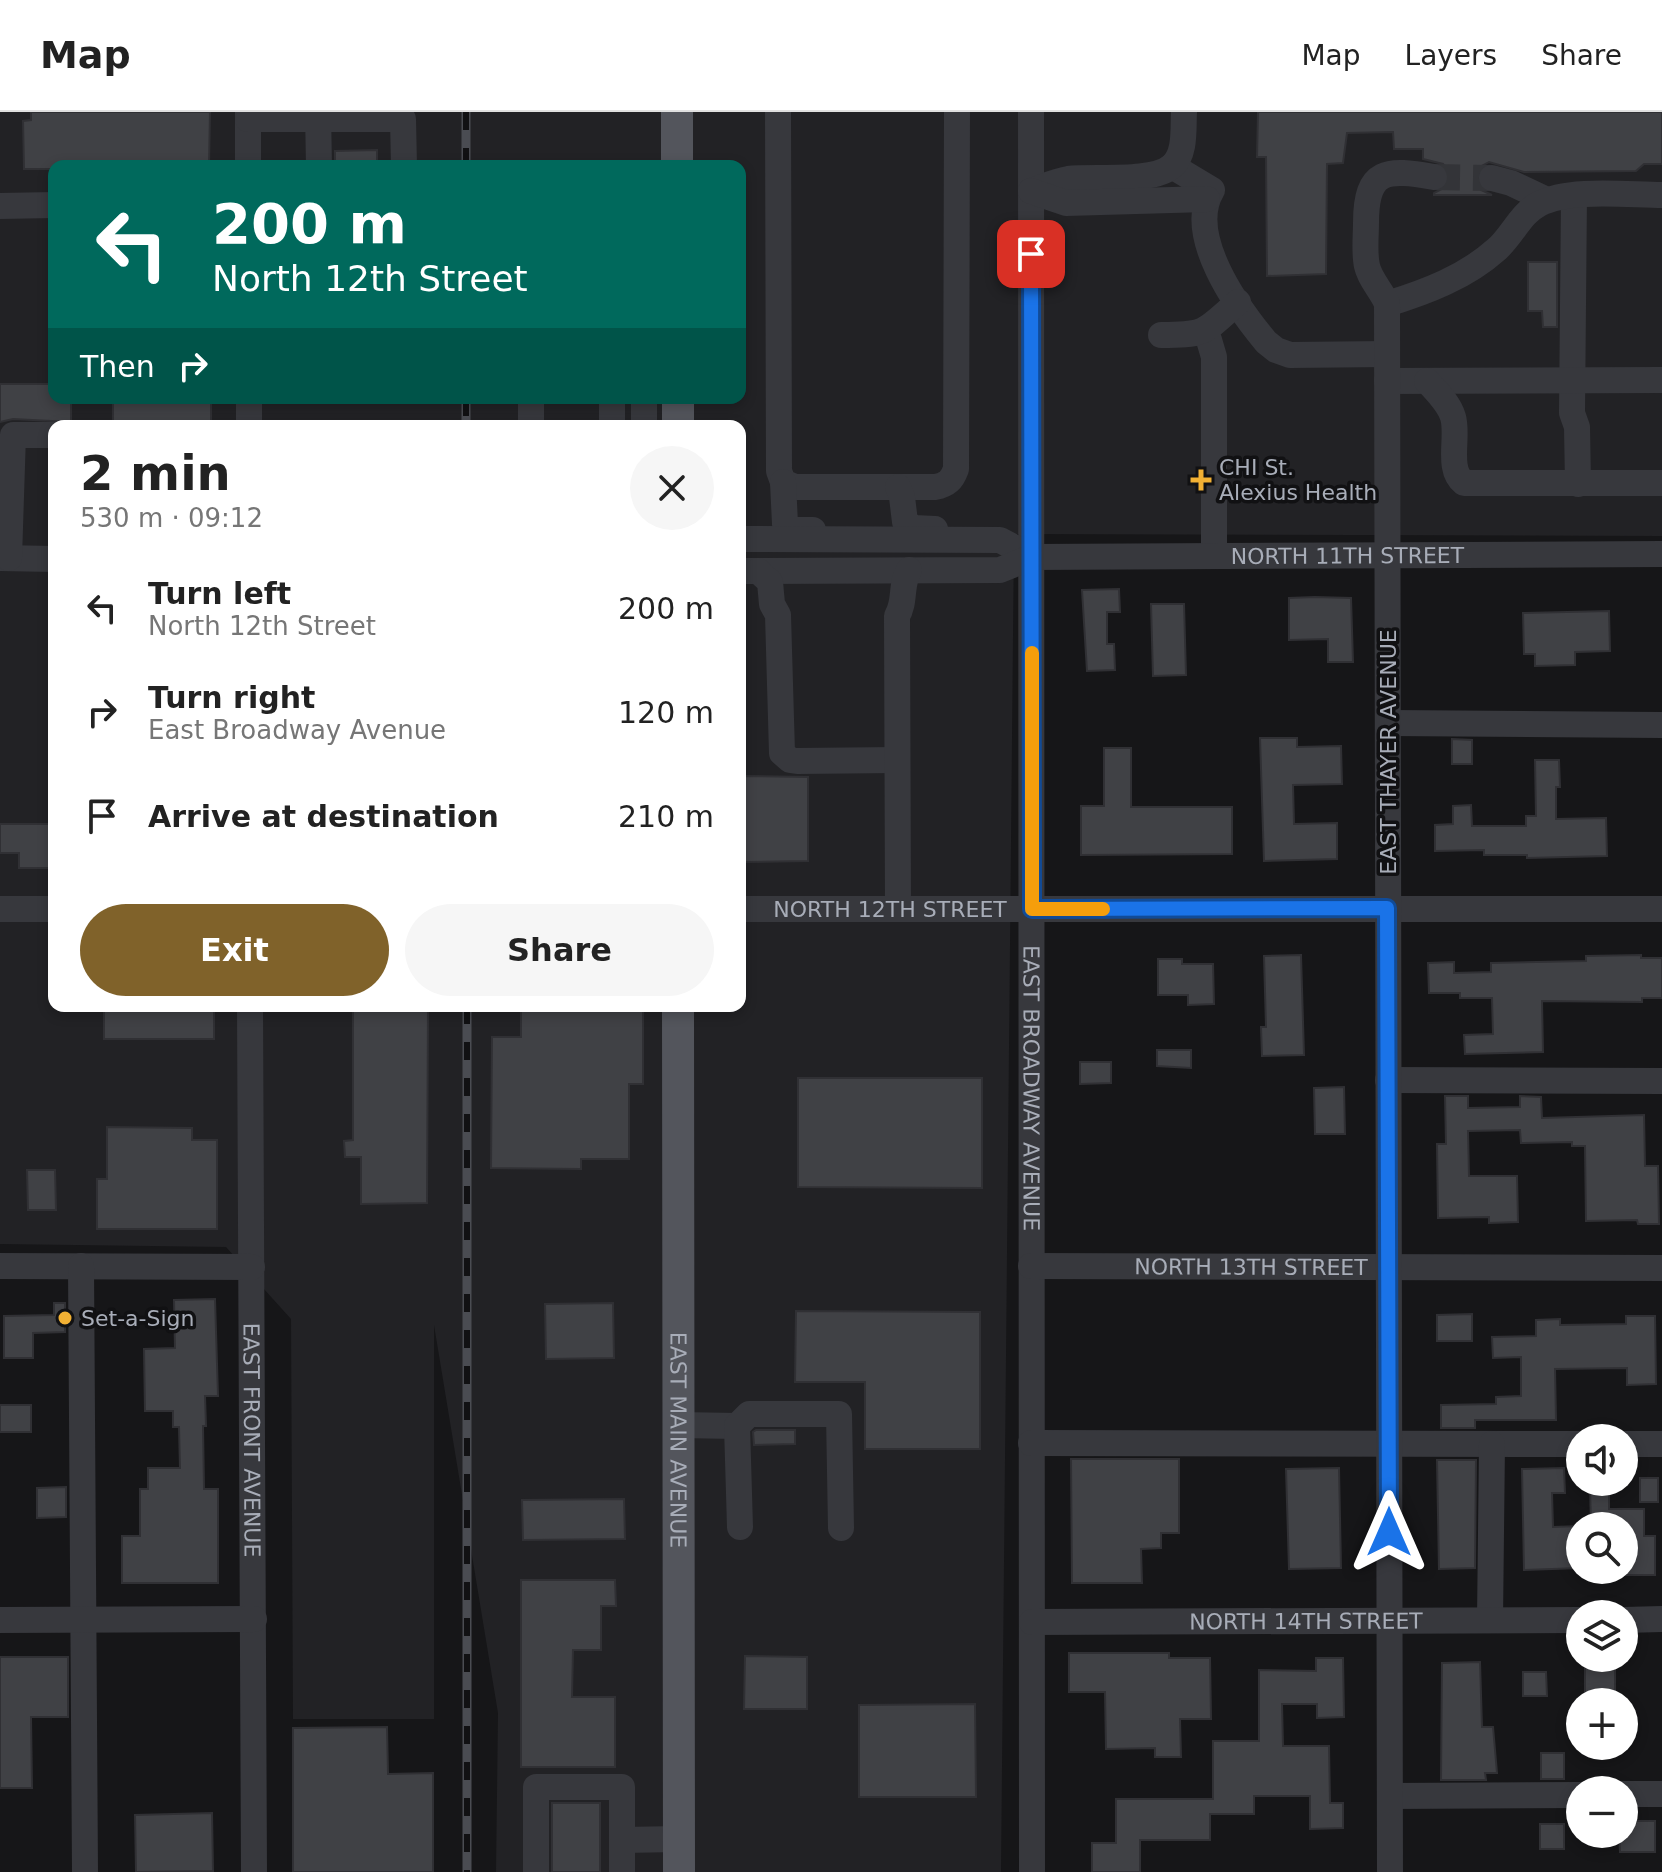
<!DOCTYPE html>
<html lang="en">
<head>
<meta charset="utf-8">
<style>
  :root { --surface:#fff; --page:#f6f6f6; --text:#222; --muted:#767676; --line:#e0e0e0; --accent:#80622a }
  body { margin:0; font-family:"DejaVu Sans",sans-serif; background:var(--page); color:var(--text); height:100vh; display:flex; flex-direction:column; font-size:30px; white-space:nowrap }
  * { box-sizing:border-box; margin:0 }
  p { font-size:26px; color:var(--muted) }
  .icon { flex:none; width:44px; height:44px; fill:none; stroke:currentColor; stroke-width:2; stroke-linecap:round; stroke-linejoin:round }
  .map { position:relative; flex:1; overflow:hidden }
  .panel { position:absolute; left:48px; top:308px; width:698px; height:592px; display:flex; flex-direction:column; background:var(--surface); border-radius:16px; box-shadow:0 4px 12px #0003 }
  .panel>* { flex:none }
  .hud { position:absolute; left:48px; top:48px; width:698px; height:244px; border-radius:16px; box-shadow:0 4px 12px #0003; background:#00695c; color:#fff; overflow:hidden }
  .controls { position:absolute; left:1566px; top:1312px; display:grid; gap:16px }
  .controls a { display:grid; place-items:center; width:72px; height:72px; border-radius:50%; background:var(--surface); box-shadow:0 4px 12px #0003; font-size:40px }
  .pin { position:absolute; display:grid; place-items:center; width:68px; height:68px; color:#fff; margin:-34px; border-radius:16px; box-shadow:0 4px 12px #0006 }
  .me { position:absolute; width:88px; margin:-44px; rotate:0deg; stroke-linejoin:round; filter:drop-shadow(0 0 6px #0008) }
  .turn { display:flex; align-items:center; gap:28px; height:168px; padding:0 32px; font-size:36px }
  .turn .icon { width:104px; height:104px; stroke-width:2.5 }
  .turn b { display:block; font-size:56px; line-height:68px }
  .then { display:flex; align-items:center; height:76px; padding:0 32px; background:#0003; gap:16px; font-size:30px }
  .round { display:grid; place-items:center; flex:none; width:84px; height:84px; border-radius:42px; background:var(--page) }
  .head { display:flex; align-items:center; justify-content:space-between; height:136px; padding:0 32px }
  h1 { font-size:48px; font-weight:700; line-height:60px }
  .primary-button { display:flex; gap:16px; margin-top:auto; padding:16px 32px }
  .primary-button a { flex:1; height:92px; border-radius:48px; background:var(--accent); color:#fff; font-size:32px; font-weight:700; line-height:92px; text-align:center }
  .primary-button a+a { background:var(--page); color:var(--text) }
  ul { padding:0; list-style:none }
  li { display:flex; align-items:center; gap:24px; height:104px; padding:0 32px }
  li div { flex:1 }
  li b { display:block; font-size:30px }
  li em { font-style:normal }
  header { display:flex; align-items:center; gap:48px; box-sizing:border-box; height:112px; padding:0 40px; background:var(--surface); border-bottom:2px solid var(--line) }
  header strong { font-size:38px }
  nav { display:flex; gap:44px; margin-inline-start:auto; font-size:28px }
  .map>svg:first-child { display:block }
</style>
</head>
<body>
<header>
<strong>Map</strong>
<nav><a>Map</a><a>Layers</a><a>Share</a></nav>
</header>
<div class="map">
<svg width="1662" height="1760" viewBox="0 0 1662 1760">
  <rect width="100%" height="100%" fill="#161618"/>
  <path fill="#222225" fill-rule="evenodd" d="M0,0H1662V424L1014,422L1001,1760H496L498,1601L434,1213V1607H293L291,1207L226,1135L0,1132ZM54,54H740V286H54ZM54,314H740V894H54Z"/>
  <g fill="#404145" stroke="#303034" stroke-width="2">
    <polygon points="31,0 210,0 209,54 54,54 54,57 24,57 23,9 31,8"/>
    <polygon points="1258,0 1662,0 1662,52 1644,52 1636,59 1524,60 1489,50 1480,55 1476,69 1481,78 1492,83 1434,83 1434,81 1447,74 1449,60 1443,52 1423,47 1423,37 1394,37 1393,20 1347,21 1343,51 1327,52 1326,162 1267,164 1266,45 1257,45"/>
    <polygon points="377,38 377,54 335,54 335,39"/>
    <polygon points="1528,150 1557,150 1557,215 1543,215 1542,199 1528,199"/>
    <polygon points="0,272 54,272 54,286 71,286 71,310 13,307 0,310"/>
    <rect x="113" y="286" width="98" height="28"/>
    <polygon points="1119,477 1120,500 1107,500 1107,532 1114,532 1115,558 1087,559 1082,478"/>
    <polygon points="1315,485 1351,486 1353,550 1328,550 1328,527 1289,528 1289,486"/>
    <polygon points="1151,492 1184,492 1186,563 1153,564"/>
    <polygon points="1609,499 1610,539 1575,540 1575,553 1535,554 1535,542 1524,542 1523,501"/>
    <polygon points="1260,626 1297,626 1297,635 1341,634 1342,672 1293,673 1294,712 1337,711 1337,747 1264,749"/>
    <polygon points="1452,627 1472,628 1472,652 1452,652"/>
    <polygon points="1104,636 1131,636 1131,695 1232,695 1232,742 1081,743 1081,694 1104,694"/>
    <polygon points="1535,648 1559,648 1560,675 1556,675 1556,707 1606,706 1607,744 1527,746 1527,743 1484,743 1484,738 1435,739 1435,713 1453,712 1453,694 1471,693 1472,714 1526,714 1526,704 1536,704"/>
    <polygon points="740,664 808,665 808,749 740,750"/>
    <polygon points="0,712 54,712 54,756 19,756 19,741 0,741"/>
    <polygon points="1301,843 1304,943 1262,944 1261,915 1266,915 1264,844"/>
    <polygon points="1641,843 1641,846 1662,846 1662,886 1642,886 1642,890 1542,889 1543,940 1465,942 1464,923 1493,922 1492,886 1460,886 1460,881 1429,881 1428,851 1454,850 1454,861 1491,860 1491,851 1586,849 1586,844"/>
    <polygon points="1158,847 1182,847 1182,852 1213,852 1214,892 1188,893 1188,883 1158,883"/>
    <rect x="104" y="894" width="110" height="33"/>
    <polygon points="353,894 428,894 427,1091 361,1092 361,1045 345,1045 344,1029 353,1028"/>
    <polygon points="521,894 643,894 643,972 629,972 629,1047 581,1047 581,1057 491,1056 492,925 521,925"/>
    <polygon points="1157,938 1191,938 1191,956 1157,954"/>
    <polygon points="1080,950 1111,950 1111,971 1080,972"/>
    <polygon points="798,966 982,966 982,1076 798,1075"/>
    <polygon points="1344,975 1345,1022 1315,1022 1314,976"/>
    <polygon points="1445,984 1468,984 1468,996 1520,995 1520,984 1541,985 1542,1006 1644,1003 1645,1054 1658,1054 1659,1112 1638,1112 1637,1108 1586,1109 1585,1034 1572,1034 1572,1030 1521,1031 1520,1018 1468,1019 1469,1064 1517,1064 1518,1110 1489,1111 1489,1105 1438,1106 1437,1032 1446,1032"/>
    <polygon points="107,1015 192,1016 192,1028 217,1028 217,1117 97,1117 97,1067 107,1067"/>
    <polygon points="27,1058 55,1058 56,1098 28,1098"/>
    <polygon points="215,1187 218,1284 205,1284 206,1314 203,1314 204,1377 218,1377 218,1471 122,1471 122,1424 140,1424 140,1377 148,1377 148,1356 180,1356 179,1315 173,1315 173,1299 145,1299 144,1237 175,1236 174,1188"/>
    <polygon points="54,1191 65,1191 65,1220 33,1221 33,1246 4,1246 4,1204 54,1203"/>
    <polygon points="613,1191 614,1246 546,1247 545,1192"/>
    <polygon points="796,1199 980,1200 980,1337 865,1337 865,1270 795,1270"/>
    <polygon points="1472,1202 1472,1229 1437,1229 1437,1203"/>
    <polygon points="1626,1204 1655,1204 1656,1272 1627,1273 1627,1256 1555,1257 1556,1308 1475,1308 1475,1316 1441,1316 1441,1293 1496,1292 1496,1285 1521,1284 1521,1245 1493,1246 1492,1225 1536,1224 1536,1208 1560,1207 1560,1213 1626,1212"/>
    <rect x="0" y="1293" width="31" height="27"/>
    <polygon points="756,1318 795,1318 795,1332 754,1333 753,1320"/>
    <polygon points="1071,1347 1179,1347 1179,1421 1161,1421 1161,1436 1141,1437 1142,1471 1072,1471"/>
    <polygon points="1437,1348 1476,1348 1475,1456 1439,1457"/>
    <polygon points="1339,1356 1341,1456 1289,1457 1286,1357"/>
    <polygon points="1564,1356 1565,1381 1552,1381 1553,1415 1580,1414 1580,1456 1524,1458 1522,1357"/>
    <rect x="1640" y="1366" width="18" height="24"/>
    <polygon points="1590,1374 1609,1374 1609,1397 1644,1397 1644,1424 1655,1424 1655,1463 1624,1463 1624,1414 1591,1414"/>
    <polygon points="66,1375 66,1405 37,1406 37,1376"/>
    <polygon points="624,1387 625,1427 523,1428 522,1388"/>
    <polygon points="521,1468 615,1468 616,1494 601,1494 601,1538 573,1538 572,1585 615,1585 615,1655 521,1655"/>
    <polygon points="1069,1541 1169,1541 1169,1546 1210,1546 1211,1607 1180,1607 1181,1645 1155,1645 1155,1636 1106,1637 1105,1580 1069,1580"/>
    <polygon points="745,1544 807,1545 807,1597 744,1597"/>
    <polygon points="0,1545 68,1545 68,1605 31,1605 32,1676 0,1676"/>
    <polygon points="1316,1546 1343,1546 1344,1605 1317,1606 1317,1592 1282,1592 1283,1634 1329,1634 1330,1691 1343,1691 1343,1716 1310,1717 1310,1684 1254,1684 1254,1702 1210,1702 1210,1728 1140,1728 1140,1760 1092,1760 1092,1731 1116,1731 1116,1687 1213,1687 1213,1629 1259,1629 1259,1558 1316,1559"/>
    <polygon points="1480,1550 1482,1615 1493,1615 1497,1661 1485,1661 1486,1668 1441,1668 1442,1551"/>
    <polygon points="1585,1552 1615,1552 1615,1589 1585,1590"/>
    <polygon points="1523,1560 1546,1560 1547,1584 1523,1584"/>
    <polygon points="975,1592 976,1685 859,1685 859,1593"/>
    <polygon points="387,1615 388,1662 433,1661 433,1760 293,1760 293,1616"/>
    <rect x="1541" y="1641" width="23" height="26"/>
    <rect x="552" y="1691" width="48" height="69"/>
    <polygon points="212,1701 213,1759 136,1760 135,1703"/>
    <polygon points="1624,1709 1655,1709 1655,1740 1620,1740 1619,1722 1624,1722"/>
    <rect x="1540" y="1712" width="24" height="25"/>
  </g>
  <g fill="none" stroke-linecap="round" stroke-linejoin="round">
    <polyline stroke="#333438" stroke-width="26" stroke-dasharray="26 13" stroke-linecap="butt" points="1434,65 1492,66"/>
    <g stroke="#37383d" stroke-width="26">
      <polyline points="248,0 248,54"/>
      <polyline points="318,0 319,54"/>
      <path d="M778,0L779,359L783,370L795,375H935C947,373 952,368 956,357L957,0"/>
      <path id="s1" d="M1031,0L1032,1760"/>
      <polyline points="248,7 403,7 404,54"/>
      <path d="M1172,54L1212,78C1185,123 1237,195 1266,230L1276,238L1290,243L1387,242"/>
      <polyline points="1492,66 1511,71 1547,88"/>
      <path d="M1031,79C1043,75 1055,69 1068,67C1094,64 1153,71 1172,54C1186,42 1183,16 1184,0"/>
      <polyline points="1031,79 1066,91 1207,87"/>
      <polyline points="1574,84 1572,301 1577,315 1578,372"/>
      <polyline points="0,94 54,93"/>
      <path d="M1387,192C1426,180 1466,165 1497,137C1512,124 1521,101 1539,92C1569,76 1628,83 1662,83"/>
      <polyline points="1202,220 1209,228 1214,245 1214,444"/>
      <path d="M1161,223C1207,223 1204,220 1238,190"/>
      <polyline points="1387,269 1662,268"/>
      <path d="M1427,269C1436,279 1449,291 1453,305C1459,325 1446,357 1464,371H1662"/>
      <polyline points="249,286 249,314"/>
      <polyline points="612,286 612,314"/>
      <polyline points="531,314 531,286"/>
      <polyline points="644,314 644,286"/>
      <polyline points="783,370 785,412 791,418 813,418"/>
      <polyline points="898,375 902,385 905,410 914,416 935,417"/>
      <polyline points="740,427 1000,428 1032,445"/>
      <polyline points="0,446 54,447"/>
      <polyline points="9,446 13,323 54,323"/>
      <path id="s2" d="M740,459L1000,458L1032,445L1662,442"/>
      <polyline points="758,459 770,470 772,492 778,503 782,641 790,648 797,649 897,648"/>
      <polyline points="1389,611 1662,613"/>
      <path d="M898,796L897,504C906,489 900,473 909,458"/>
      <polyline points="0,797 54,797"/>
      <path id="s3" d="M740,797H1662"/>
      <path id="s4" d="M250,894L254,1760"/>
      <polyline points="1388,968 1662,969"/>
      <polyline points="0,1154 252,1155"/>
      <polyline points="81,1154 85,1760"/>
      <path id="s5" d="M1031,1154L1662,1156"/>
      <polyline points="678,1313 737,1314"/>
      <polyline points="1031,1331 1580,1332"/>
      <polyline points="1624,1332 1662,1332"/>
      <polyline points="740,1415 737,1314 749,1302 839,1302 841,1416"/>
      <polyline points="0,1508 254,1507"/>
      <polyline points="1490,1508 1492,1332"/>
      <polyline points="1624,1508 1662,1507"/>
      <path id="s6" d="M1032,1510L1580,1508"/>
      <polyline points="1624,1682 1662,1682"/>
      <polyline points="1390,1684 1580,1683"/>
      <polyline points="622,1728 679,1727"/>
      <polyline points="536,1760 536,1675 622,1675 622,1760"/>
      <path d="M1390,1760L1387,192C1382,179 1370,168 1367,154C1364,141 1366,124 1366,111C1366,56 1387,57 1434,65"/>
    </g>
    <g stroke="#53555c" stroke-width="32">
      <polyline points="677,0 677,54"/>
      <polyline points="678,314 678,286"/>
      <path id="s7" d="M678,894L679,1760"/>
    </g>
    <g stroke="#4a4c52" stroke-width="9">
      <g id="rail">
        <polyline points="466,0 466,54"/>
        <polyline points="466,286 466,314"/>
        <polyline points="467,894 467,1760"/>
      </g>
    </g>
    <use href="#rail" stroke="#111113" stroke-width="6" stroke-dasharray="18" stroke-linecap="butt"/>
  </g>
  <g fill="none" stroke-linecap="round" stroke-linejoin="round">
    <g stroke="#114b97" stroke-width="20">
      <polyline id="route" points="1031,142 1032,797 1387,796 1389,1420"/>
    </g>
    <use href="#route" stroke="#1a73e8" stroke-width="14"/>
    <polyline stroke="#f59e0b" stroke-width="14" points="1032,541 1032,797 1103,797"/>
  </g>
  <g fill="#f2b134" stroke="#111113" stroke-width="3">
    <path d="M1197 356h8v8h8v8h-8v8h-8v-8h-8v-8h8z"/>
    <circle cx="65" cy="1206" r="8"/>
  </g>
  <g text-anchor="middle" stroke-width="7" stroke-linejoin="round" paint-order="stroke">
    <g font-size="22" fill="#a8adb8" stroke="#111113" text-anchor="start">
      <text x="1219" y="363">CHI St.<tspan x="1219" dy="25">Alexius Health</tspan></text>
      <text x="81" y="1214">Set-a-Sign</text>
    </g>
    <g font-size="22" fill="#a8adb8" stroke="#111113">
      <text dy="8" stroke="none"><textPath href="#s2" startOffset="610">NORTH 11TH STREET</textPath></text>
      <text transform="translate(1388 640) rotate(-90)" y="8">EAST THAYER AVENUE</text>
      <text dy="8" stroke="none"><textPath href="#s3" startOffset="150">NORTH 12TH STREET</textPath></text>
      <text dy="8" stroke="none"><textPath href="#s1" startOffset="976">EAST BROADWAY AVENUE</textPath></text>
      <text dy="8" stroke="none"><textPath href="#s5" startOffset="220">NORTH 13TH STREET</textPath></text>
      <text dy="8" stroke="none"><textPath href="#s4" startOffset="434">EAST FRONT AVENUE</textPath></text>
      <text dy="8" stroke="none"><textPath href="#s7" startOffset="434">EAST MAIN AVENUE</textPath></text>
      <text dy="8" stroke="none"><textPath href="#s6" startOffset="274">NORTH 14TH STREET</textPath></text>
    </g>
  </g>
</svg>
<div class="controls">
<a><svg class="icon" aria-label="sound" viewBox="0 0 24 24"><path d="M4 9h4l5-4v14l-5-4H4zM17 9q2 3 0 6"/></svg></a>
<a><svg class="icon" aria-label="search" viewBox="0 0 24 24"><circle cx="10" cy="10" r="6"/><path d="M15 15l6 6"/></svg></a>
<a><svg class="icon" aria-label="layers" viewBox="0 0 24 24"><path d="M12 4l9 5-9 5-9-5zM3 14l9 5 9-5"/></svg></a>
<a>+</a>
<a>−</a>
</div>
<div class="pin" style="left:1031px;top:142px;background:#d93025"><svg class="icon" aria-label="arrive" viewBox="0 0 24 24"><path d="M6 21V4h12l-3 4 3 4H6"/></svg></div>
<svg class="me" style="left:1389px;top:1420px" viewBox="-20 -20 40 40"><path d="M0-17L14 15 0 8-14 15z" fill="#1a73e8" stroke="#fff" stroke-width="4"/></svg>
<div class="hud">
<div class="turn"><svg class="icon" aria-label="left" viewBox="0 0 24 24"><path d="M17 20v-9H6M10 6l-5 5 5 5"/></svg><div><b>200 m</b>North 12th Street</div></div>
<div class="then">Then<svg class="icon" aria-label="right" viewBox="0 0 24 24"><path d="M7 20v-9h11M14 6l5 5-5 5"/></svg></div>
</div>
<section class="panel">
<div class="head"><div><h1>2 min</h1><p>530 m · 09:12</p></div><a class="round"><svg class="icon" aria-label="close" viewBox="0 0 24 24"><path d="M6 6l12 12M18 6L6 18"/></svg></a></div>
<ul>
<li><svg class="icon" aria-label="left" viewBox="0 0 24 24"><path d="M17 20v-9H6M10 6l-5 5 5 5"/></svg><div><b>Turn left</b><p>North 12th Street</p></div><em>200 m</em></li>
<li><svg class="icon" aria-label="right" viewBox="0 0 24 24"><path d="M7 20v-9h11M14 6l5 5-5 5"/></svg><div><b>Turn right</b><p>East Broadway Avenue</p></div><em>120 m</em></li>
<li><svg class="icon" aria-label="arrive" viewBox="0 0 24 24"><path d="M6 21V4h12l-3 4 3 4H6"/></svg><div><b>Arrive at destination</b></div><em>210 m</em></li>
</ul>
<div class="primary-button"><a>Exit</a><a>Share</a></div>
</section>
</div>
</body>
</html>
